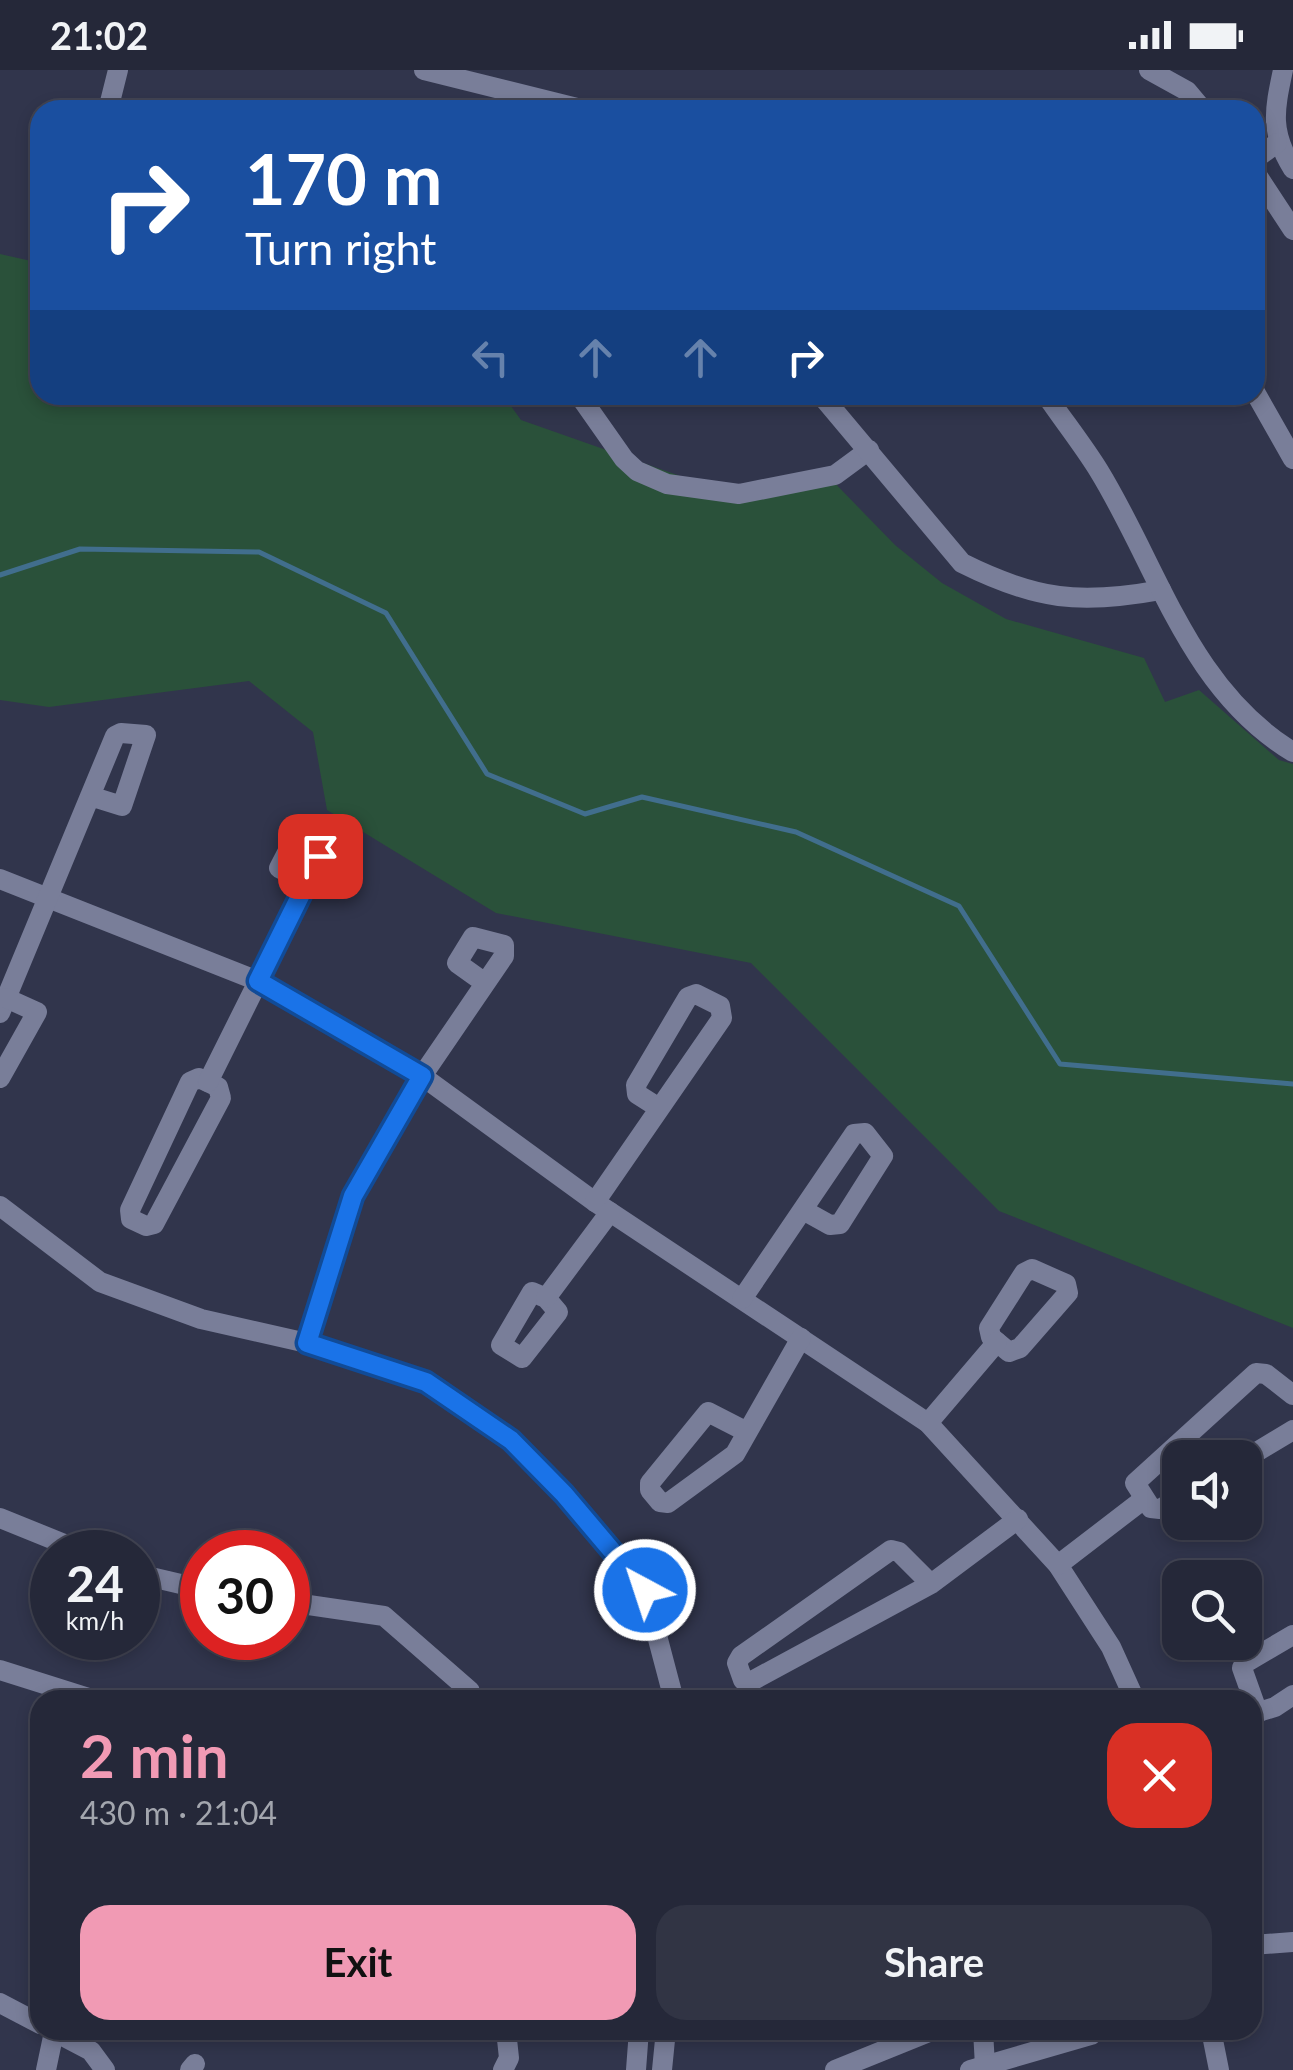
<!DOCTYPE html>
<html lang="en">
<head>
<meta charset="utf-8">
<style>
  :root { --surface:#252839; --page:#313444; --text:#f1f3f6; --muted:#a3a6ae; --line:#424453; --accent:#f19ab4 }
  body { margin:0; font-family:Lato,sans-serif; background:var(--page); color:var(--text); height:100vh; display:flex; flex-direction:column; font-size:38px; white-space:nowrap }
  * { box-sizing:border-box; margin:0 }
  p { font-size:32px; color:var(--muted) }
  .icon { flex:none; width:55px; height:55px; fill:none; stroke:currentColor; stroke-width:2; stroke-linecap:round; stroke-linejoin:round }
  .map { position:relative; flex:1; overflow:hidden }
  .side { position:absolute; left:30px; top:1620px; width:1232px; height:350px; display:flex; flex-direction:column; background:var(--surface); border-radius:30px; box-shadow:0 5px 15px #0003,0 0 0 2px var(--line) }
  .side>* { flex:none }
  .guide { position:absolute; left:30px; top:30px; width:1235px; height:305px; border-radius:30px; box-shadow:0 5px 15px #0003,0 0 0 2px var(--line); background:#1a4fa0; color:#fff; overflow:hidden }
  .buttons { position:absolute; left:1162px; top:1370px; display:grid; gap:20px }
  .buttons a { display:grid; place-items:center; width:100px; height:100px; border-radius:20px; background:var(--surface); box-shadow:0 5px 15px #0003,0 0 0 2px var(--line); font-size:50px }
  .speed { position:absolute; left:30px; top:1460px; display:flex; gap:20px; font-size:50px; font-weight:700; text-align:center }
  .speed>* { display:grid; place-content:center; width:130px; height:130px; border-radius:50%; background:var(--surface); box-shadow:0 5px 15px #0003,0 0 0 2px var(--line); line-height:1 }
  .speed small { font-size:25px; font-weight:400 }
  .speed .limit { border:15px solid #d22; background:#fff; color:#111 }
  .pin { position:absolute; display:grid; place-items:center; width:85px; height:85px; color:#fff; margin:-42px; border-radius:20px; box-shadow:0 5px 15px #0006 }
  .me { position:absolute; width:110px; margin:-55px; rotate:320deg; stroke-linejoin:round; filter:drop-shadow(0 0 8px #0008) }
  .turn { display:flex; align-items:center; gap:35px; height:210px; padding:0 50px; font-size:45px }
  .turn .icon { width:130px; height:130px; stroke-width:2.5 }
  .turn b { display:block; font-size:70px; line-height:85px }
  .lanes { display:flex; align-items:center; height:95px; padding:0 50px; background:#0003; justify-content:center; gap:50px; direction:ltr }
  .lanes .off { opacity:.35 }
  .round { display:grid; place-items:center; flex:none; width:105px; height:105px; border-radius:30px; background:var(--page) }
  .head { display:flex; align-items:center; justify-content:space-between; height:170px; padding:0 50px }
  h1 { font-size:60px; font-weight:700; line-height:75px; color:var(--accent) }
  .action { display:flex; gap:20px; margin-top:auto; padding:20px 50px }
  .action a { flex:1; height:115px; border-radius:30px; background:var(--accent); color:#111; font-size:40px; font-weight:700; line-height:115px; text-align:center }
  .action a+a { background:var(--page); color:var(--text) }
  .status { display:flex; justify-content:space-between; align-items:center; height:70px; padding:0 50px; background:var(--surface); direction:ltr }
  .status svg { height:28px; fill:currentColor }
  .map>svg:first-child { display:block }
</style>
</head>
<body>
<div class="status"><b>21:02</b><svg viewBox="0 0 49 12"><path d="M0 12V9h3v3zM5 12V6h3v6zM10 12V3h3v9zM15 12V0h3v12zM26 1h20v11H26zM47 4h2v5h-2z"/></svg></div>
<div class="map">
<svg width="1293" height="2000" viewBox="0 0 1293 2000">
  <rect width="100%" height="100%" fill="#31354c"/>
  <polygon fill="#2a513a" points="0,184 40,193 40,325 503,325 521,350 737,426 825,403 895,475 942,513 1006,549 1144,588 1165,632 1199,620 1279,690 1293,694 1293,1258 999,1141 751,893 496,843 327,740 313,662 249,611 49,637 0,630"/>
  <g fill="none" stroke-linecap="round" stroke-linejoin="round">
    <polyline stroke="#416e8d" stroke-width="5" points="0,505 80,479 259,482 386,543 487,704 585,744 642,727 796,762 959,836 1060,994 1293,1014"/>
    <g stroke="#797e99" stroke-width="20">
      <polyline points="424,0 585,40"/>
      <polyline points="1149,0 1187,21 1203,40"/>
      <path d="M1283,0C1274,42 1270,62 1293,99"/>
      <polyline points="108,40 118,0"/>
      <polyline points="1255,89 1277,73"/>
      <polyline points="1255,102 1293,160"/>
      <polyline points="1255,322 1293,389"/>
      <polyline points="579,325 624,389 637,401 667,414 739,424 835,405 869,380"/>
      <path d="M821,325L962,493C1036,530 1080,535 1161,520"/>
      <path d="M1046,325C1063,350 1083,375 1099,401C1159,499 1189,619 1293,682"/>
      <polyline points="0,809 258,911 422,1006 595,1132 928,1353 1058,1495 1111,1577 1135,1630"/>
      <polyline points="0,943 115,666 121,663 146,665 122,736 90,726"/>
      <polyline points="0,1008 37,942 6,928"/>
      <polygon points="199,1008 218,1017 221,1028 154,1154 146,1156 131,1149 130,1140 190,1012"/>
      <polyline points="208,1012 321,785 321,780 308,761 293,771 279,798 307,812"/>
      <polyline points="595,1132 722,948 720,936 696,924 688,927 636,1015 637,1024 659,1038"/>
      <polyline points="0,1136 100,1212 201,1249 307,1273 426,1312 511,1370 564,1424 645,1520 674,1630"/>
      <polygon points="1032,1199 1066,1214 1068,1223 1020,1278 1009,1282 991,1267 989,1258 1024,1203"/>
      <polygon points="532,1222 546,1228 558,1242 522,1288 501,1275"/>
      <polyline points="546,1228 610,1142"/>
      <polyline points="742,1229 854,1064 865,1063 883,1086 840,1154 830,1155 803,1140"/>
      <polyline points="307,1273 353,1126 422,1006 504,886 504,875 473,867 457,893 485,913"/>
      <polyline points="928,1353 997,1272"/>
      <polyline points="747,1362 708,1342 650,1413 650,1420 660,1432 668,1433 735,1384 801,1268"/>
      <polyline points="1245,1389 1293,1360"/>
      <polyline points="1180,1427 1160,1439 1151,1438 1135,1413 1256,1303 1266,1304 1293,1325"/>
      <polyline points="0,1448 84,1482"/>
      <polyline points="1058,1495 1144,1429"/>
      <polyline points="138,1504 202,1519"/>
      <polyline points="931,1514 899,1482 891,1480 741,1586 737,1593 743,1610 750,1612 931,1514 1018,1449"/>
      <polyline points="288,1532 384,1546 470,1621 471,1630"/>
      <polyline points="0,1600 95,1630"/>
      <polyline points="1258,1643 1242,1598 1245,1593 1293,1565"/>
      <polyline points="1252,1644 1275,1637 1293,1625"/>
      <polyline points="1252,1875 1293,1872"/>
      <polyline points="0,1933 40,1954"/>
      <polyline points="51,1960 91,1981 105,2000"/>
      <polyline points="983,1960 985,1996"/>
      <polyline points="1211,1960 1219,2000"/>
      <polyline points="46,2000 54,1962"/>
      <polyline points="190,2000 195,1994"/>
      <polyline points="503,2000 509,1988 506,1960"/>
      <polyline points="636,2000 639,1960"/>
      <polyline points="662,2000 666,1960"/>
      <polyline points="835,2000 934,1960"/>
      <polyline points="970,2000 1091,1965 1097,1960"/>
    </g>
  </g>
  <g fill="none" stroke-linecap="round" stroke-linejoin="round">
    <g stroke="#114b97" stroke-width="25">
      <polyline id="route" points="320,786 258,911 422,1006 353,1126 307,1273 426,1312 511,1370 564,1424 645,1520"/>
    </g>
    <use href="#route" stroke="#1a73e8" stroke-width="18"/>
  </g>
</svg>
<div class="buttons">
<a><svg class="icon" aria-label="sound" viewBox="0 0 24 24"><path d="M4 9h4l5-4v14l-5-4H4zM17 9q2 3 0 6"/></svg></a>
<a><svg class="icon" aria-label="search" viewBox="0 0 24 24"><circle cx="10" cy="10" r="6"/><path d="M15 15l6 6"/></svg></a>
</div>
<div class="speed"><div>24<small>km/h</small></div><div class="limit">30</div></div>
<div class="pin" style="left:320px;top:786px;background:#d93025"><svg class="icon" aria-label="arrive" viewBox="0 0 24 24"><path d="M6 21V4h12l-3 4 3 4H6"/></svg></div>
<svg class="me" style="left:645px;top:1520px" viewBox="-20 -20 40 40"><circle r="17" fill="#1a73e8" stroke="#fff" stroke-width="3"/><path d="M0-11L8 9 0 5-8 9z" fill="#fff"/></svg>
<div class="guide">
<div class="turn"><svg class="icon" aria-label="right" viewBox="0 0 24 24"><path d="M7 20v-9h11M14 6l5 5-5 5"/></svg><div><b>170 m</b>Turn right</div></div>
<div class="lanes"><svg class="icon off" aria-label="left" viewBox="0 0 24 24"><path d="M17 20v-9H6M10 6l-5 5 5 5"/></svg><svg class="icon off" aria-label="ahead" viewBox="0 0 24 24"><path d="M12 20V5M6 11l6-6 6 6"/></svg><svg class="icon off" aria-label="ahead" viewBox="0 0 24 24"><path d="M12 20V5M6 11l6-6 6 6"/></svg><svg class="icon" aria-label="right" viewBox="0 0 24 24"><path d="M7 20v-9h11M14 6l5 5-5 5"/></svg></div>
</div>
<section class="side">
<div class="head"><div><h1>2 min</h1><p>430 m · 21:04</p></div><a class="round" style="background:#d93025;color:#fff"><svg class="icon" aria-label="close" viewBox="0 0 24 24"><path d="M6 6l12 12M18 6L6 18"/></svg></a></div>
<div class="action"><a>Exit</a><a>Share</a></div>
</section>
</div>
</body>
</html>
